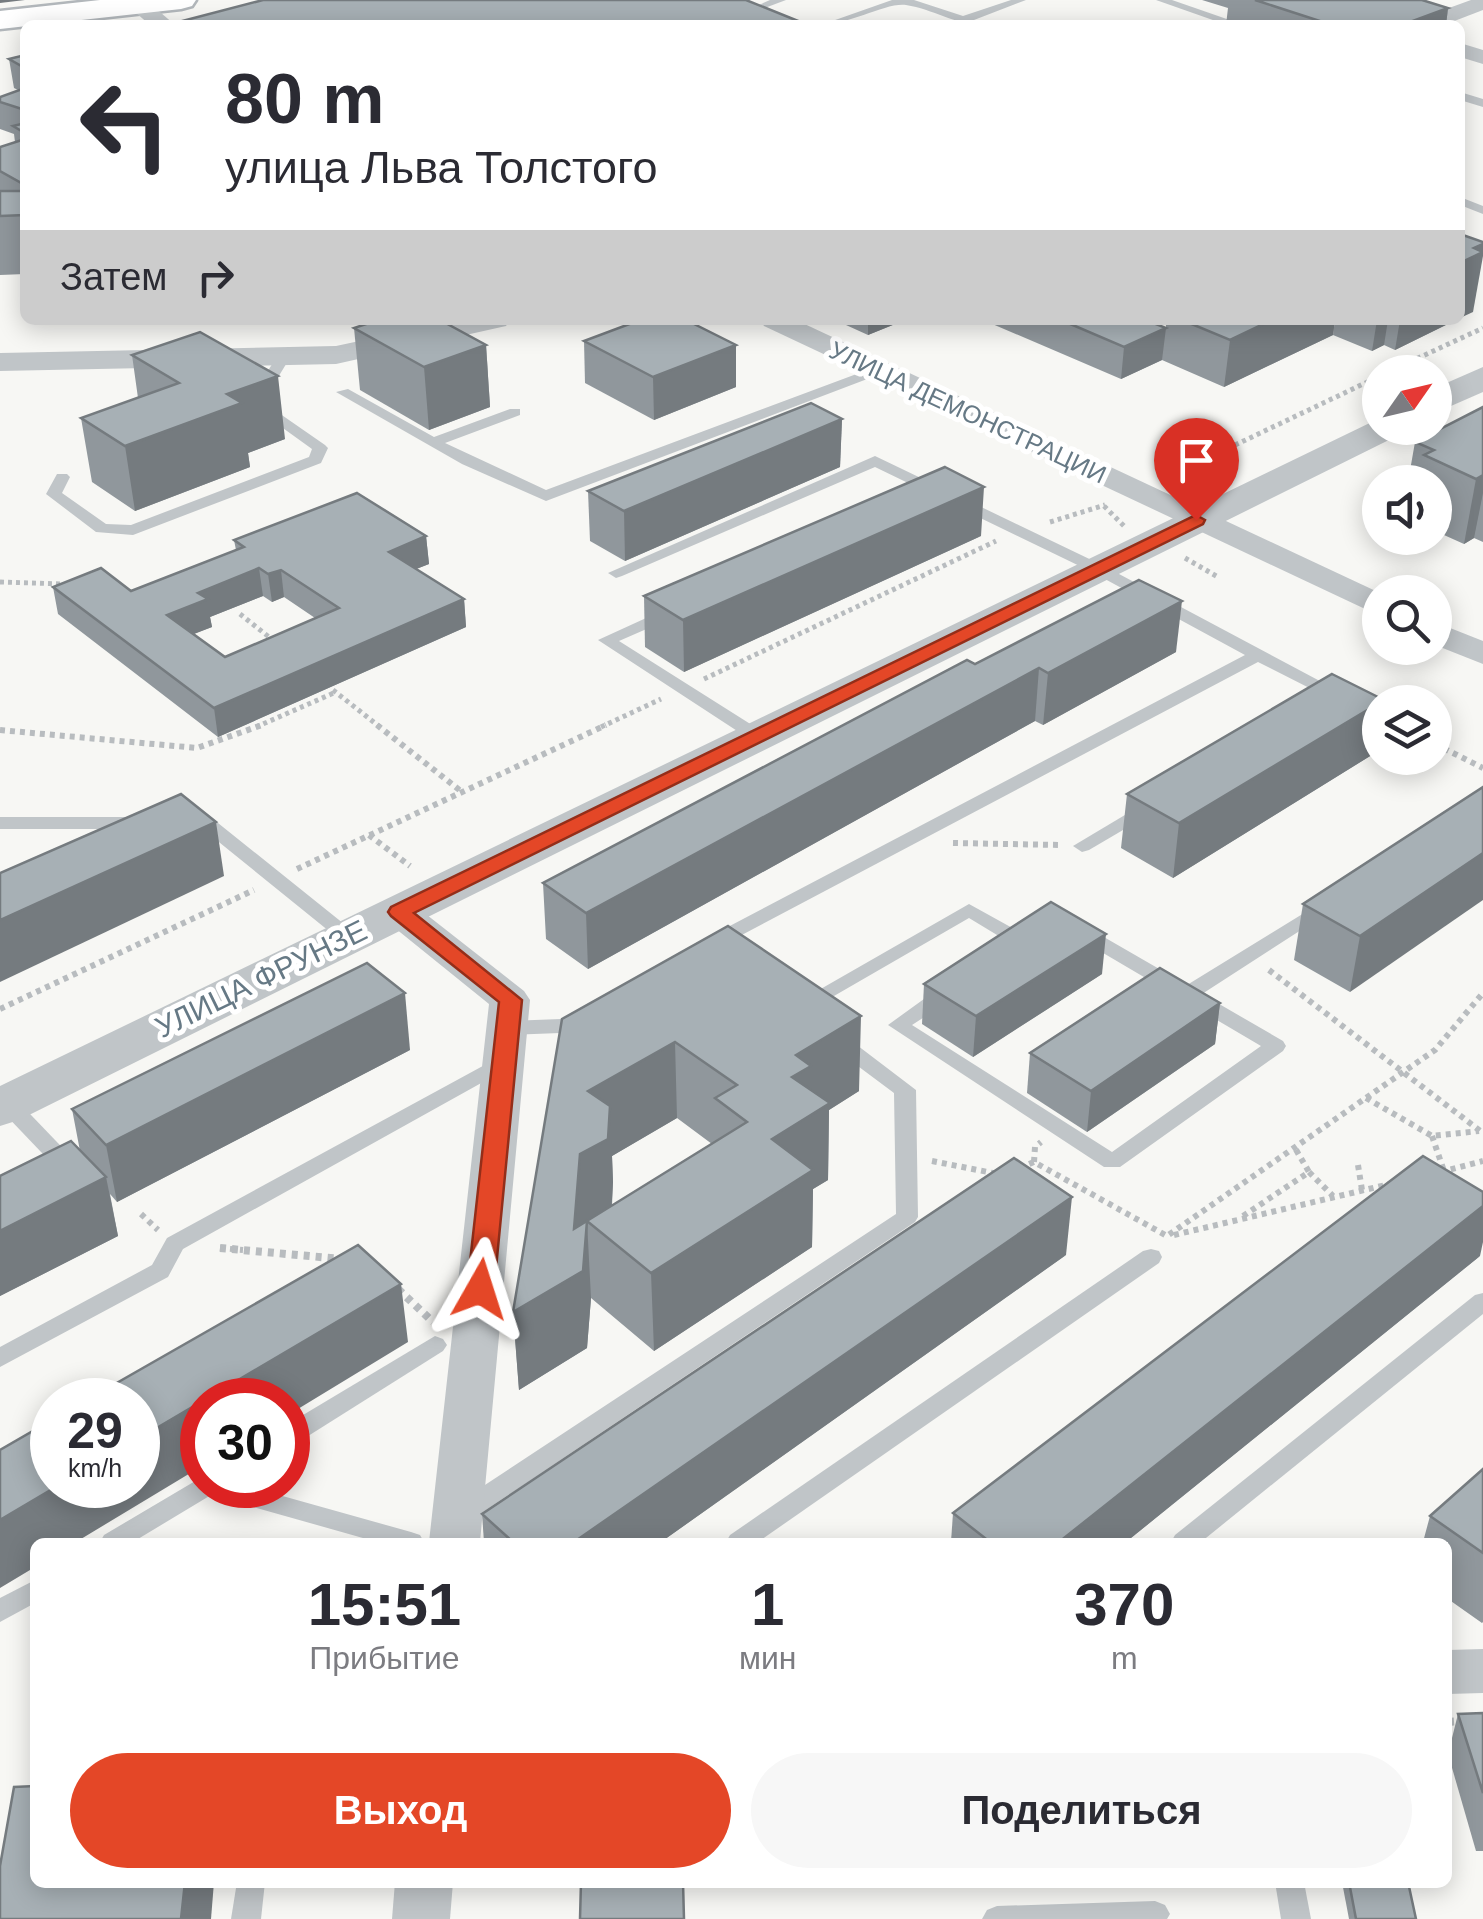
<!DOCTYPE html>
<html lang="ru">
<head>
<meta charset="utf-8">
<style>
  :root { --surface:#fff; --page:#f7f7f7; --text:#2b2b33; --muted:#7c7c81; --accent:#e44727 }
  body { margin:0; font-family:Helvetica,sans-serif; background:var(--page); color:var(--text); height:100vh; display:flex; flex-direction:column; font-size:38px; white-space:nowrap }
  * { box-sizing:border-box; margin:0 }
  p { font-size:32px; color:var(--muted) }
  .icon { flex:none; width:55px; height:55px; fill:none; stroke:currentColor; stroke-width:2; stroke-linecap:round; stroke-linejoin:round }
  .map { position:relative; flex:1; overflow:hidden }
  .drawer { position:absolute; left:30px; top:1538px; width:1422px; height:350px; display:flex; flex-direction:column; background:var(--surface); border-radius:15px; box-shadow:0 5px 25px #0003 }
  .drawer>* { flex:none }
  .hud { position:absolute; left:20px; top:20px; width:1445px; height:305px; border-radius:15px; box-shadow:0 5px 25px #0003; background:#fff; color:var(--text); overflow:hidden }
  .needle { width:65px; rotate:56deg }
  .fabs { position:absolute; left:1362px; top:355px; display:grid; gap:20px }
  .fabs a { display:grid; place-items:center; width:90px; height:90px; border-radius:50%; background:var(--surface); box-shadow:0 5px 25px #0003; font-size:50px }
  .speed { position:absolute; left:30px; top:1378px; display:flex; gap:20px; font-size:50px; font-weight:700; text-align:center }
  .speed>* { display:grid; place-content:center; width:130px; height:130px; border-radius:50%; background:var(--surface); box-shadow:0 5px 25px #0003; line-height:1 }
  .speed small { font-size:25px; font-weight:400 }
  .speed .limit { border:15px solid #d22; background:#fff; color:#111 }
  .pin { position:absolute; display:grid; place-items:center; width:85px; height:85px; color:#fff; margin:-102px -42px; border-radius:50% 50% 50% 0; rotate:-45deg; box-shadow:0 0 10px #0007 }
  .pin .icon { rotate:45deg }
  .me { position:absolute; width:110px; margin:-55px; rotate:6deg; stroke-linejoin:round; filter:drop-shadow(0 0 8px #0008) }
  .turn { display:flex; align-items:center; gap:35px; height:210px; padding:0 40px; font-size:45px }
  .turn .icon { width:130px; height:130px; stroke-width:2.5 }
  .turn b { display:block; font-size:70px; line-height:85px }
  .then { display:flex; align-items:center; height:95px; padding:0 40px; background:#0003; gap:20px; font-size:38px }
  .eta { display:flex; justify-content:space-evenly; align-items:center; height:170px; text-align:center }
  .eta b { font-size:60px; font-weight:600; line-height:70px }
  .action { display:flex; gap:20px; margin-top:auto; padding:20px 40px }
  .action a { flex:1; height:115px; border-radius:60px; background:var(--accent); color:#fff; font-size:40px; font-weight:600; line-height:115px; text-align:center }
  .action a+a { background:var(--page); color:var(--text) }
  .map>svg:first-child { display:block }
</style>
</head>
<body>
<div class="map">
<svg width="1483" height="1919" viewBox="0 0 1483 1919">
  <rect width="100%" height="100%" fill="#f7f7f4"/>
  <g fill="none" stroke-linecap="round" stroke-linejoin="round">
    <g stroke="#b2b7bb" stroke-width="5">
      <polygon id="primary" points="100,0 196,0 192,6 181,9 0,29 0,11"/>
    </g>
    <g stroke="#b8bcbf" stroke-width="5" stroke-dasharray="4 4" stroke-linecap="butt">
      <polyline points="1388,372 1483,328"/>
      <polyline points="1176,474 1200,485"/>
      <polyline points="1170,476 1380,376"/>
      <polyline points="1104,506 1125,527"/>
      <polyline points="1050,522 1105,505"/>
      <polyline points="1185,558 1218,577"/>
      <polyline points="0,582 64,584"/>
      <polyline points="240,614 274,641"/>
      <polyline points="704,679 996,541"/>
      <polyline points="333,690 380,727"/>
      <polyline points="256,727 336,692"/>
      <polyline points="601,727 661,699"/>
    </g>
    <g stroke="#b8bcbf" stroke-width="6" stroke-dasharray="5 5" stroke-linecap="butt">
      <polyline points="377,725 462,792"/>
      <polyline points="0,730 197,748 262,725"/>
      <polyline points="1435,744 1483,768"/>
      <polyline points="369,835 410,866"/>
      <polyline points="953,843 1060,845"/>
      <polyline points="297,869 606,725"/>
      <polyline points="1269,970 1483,1133"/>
      <polyline points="0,1009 254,890"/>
      <polyline points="1366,1098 1432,1136 1479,1131"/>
      <polyline points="1432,1136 1444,1171"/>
      <polyline points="932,1161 998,1174"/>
      <polyline points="1034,1162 1035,1147 1041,1142"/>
      <polyline points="1358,1165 1362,1190"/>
      <polyline points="1020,1168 1034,1162 1167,1236 1435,1050 1483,993"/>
      <polyline points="1309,1172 1333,1196"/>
      <polyline points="1441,1172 1483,1161"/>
      <polyline points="141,1214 158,1230"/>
      <polyline points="1243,1216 1309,1172 1295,1148"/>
      <polyline points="1174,1235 1390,1184"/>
      <polyline points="220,1248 243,1250"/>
    </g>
    <g stroke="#b8bcbf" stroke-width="8" stroke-dasharray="6 6" stroke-linecap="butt">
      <polyline points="220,1248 342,1259"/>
      <polyline points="398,1289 433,1322"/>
      <polyline points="1448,1722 1462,1721"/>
    </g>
    <g fill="#c0c5c8" fill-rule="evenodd">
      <polygon points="770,0 786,0 757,11 752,8"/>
      <path d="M892,0H914L963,16L1011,0H1026L974,20L984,25C955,25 933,9 906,5C887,2 848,25 821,25Z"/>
      <polygon points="1156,0 1172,0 1244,25 1227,25"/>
      <polygon points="1460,92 1483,99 1483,107 1460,100"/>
      <polygon points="1460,197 1483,206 1483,214 1460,205"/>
      <polygon points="279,353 291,356 263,402 325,445 328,448 321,463 133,535 96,532 46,494 57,474 67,474 70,477 62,493 106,524 131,525 309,457 312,449 248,403"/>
      <polygon points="878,366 885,370 883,373 546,501 462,464 336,392 348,389 434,437 510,409 520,409 520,415 445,443 546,490"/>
      <polygon points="875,456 1104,566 1348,696 1339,701 1333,700 1258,662 719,947 705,947 702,943 705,939 1245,655 1092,572 875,467 622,576 616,578 608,573"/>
      <polygon points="668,608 676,613 674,617 619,641 763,732 766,736 763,740 751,740 598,640"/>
      <polygon points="1145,803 1152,805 1154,809 1152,813 1089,850 1082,852 1073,846"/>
      <polygon points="0,817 141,817 150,823 141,829 0,829"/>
      <polygon points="206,817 213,819 354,932 357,936 354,940 340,940 204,830 195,833 186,827"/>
      <polygon points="1322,902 1329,904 1332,908 1329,912 1202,994 1283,1041 1286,1046 1283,1051 1120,1167 1104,1167 888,1025 935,991 949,991 952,996 949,1001 912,1025 1112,1152 1261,1046 1076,937 1073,933 1076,929 1090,929 1187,985"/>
      <polygon points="969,904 1016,930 1037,935 1040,939 1030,945 1002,938 969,918 808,1011 794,1011 791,1006"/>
      <polygon points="561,1019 592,1028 595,1033 585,1040 560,1033 508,1035 498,1028 508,1021"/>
      <polygon points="838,1034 845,1036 916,1090 918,1217 915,1222 474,1518 465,1521 456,1518 452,1511 456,1504 896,1214 894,1093 831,1046 828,1041"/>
      <polygon points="503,1055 510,1057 513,1062 510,1067 183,1249 168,1277 0,1367 0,1347 152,1265 167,1238"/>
      <polygon points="0,1089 8,1091 79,1165 82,1170 79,1175 63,1175 0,1109"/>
      <polygon points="1151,1249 1159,1251 1162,1257 1159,1263 758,1542 726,1542 730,1535 1143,1251"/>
      <polygon points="1483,1293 1483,1314 1201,1542 1171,1542 1175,1535 1475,1295"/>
      <polygon points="435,1336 443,1339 447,1345 443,1351 297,1443 288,1445 288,1424"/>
      <polygon points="202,1477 202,1485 243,1485 411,1532 420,1535 424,1542 377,1542 211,1495 133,1542 100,1542 104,1535"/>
      <polygon points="35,1580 35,1603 0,1622 0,1598"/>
      <polygon points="237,1882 265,1882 261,1919 231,1919"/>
      <polygon points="1275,1882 1304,1882 1311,1919 1281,1919"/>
      <polygon points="1155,1901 1165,1905 1170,1914 1167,1919 982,1919 987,1910 997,1906"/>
    </g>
    <g fill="#c0c5c8" fill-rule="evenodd">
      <polygon points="121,0 146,0 175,25 150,25"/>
      <polygon points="1471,0 1483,0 1483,10 1444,25 1413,25 1416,20"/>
      <polygon points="1460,43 1483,50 1483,64 1460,57"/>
      <polygon points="458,320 510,320 506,326 336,364 0,371 0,353 336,346"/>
      <polygon points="760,320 796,320 1380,593 1380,616 764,326"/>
      <polygon points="1435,622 1483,641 1483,664 1435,645"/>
      <polygon points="399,900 413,904 524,991 530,1000 480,1542 429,1542 489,1004 385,920 379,912 385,904"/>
      <polygon points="1483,1649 1483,1693 1448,1694 1448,1650"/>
      <polygon points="395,1882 453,1882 450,1919 392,1919"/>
    </g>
    <g fill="#c0c5c8" fill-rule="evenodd">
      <polygon points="1483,367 1483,392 1435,413 1435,388"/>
      <polygon points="1380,418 1380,428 1402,428 1397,436 19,1120 0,1126 0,1086"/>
    </g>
    <use href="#primary" fill="#fff" fill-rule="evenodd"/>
  </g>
  <g fill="#90979c" fill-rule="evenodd">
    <polygon points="1202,0 1422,0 1448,8 1446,25 1226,25 1228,8"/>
    <polygon points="25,55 25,274 0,275 0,147 15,142 14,134 0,129 0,97 18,90 14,88 9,59"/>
    <polygon points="835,320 905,320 868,335"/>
    <polygon points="983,320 1146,320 1166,328 1166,320 1335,320 1333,335 1224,387 1162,360 1121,379"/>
    <polygon points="1335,320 1456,320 1395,350 1384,345 1372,351 1333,335"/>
    <polygon points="354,328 486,345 490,407 429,430 360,390"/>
    <polygon points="584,341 736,387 654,420 585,383"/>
    <polygon points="132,355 285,439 248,453 250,467 135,511 92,482 81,418 138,398"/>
    <polygon points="1483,407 1483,542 1474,538 1464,544 1435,531 1435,482 1408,482 1415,442"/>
    <polygon points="842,419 840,467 625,561 590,541 588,491"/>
    <path d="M426,536L429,564L416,569L464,599L466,627L218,737L58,614L53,587L131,591L236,550L234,540ZM263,596L272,602L284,597L315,618L225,657L193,634L212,627L210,617Z"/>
    <polygon points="981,536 684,672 645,647 644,596"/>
    <polygon points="1176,652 1043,725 1035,721 588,969 546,939 543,883 975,664"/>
    <polygon points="1384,700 1384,702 1380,702 1375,753 1173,878 1121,848 1127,794"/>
    <polygon points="1483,787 1350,992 1294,960 1303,904"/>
    <path d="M728,926L859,1091L829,1110L828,1180L813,1189L812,1247L654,1351L591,1298L587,1348L519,1390L513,1312ZM677,1118L712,1144L612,1206L613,1182L612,1156Z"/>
    <polygon points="1102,974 973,1057 922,1024 924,984"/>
    <polygon points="1220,1003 1215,1044 1087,1132 1027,1093 1030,1053"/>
    <polygon points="410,1050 117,1202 110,1194 118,1236 0,1296 0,1176 80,1151 72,1109"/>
    <polygon points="1066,1255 661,1542 484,1542 482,1514"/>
    <polygon points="1480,1256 1126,1542 951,1542 953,1513"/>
    <polygon points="1483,1469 1483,1622 1482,1623 1448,1599 1448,1542 1423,1542 1430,1516"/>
    <polygon points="1483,1713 1483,1851 1476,1851 1448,1754 1458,1714"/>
    <polygon points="1342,1882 1408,1882 1416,1919 1349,1919"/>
  </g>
  <g fill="#757b7f">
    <polygon points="0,0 25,0 0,3"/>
    <polygon points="1448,8 1446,25 1402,25"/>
    <polygon points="1483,244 1483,256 1473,312 1460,318 1460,263 1474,248"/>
    <polygon points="868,320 905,320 868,335"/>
    <polygon points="1272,320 1335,320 1333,335 1224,387 1230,340"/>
    <polygon points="1377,320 1388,320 1384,345 1372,351"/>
    <polygon points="1400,320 1456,320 1395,350"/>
    <polygon points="1166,328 1162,360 1121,379 1124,347"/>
    <polygon points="486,345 490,407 429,430 424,367"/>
    <polygon points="736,345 736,387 654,420 653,377"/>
    <polygon points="278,376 285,439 248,453 250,467 135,511 125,446 227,394"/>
    <polygon points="842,419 840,467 625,561 624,511"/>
    <polygon points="1483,475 1483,493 1474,538 1464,544 1476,479"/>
    <polygon points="984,487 981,536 684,672 683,620"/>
    <polygon points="426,536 429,564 391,579 389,552"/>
    <polygon points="259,568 263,596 210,617 212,627 171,643 167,615 198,593"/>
    <polygon points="281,570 284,597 272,602 268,574"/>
    <polygon points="464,599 466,627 218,737 214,708"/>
    <polygon points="1182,601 1176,652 1043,725 1048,673"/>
    <polygon points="1039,668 1035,721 588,969 586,913"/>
    <polygon points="1384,700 1384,702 1380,702 1380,725 1375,753 1173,878 1179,823"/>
    <polygon points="216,822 224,876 0,982 0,920"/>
    <polygon points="1483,853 1483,900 1350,992 1360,936"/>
    <polygon points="1106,934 1102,974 973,1057 976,1016"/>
    <polygon points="405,993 410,1050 117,1202 106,1145"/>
    <polygon points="1220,1003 1215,1044 1087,1132 1091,1091"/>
    <polygon points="861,1016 859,1091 829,1110 828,1180 813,1189 812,1247 654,1351 651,1273 772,1139 792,1077 796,1055"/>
    <polygon points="675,1042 677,1118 612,1156 613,1182 611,1216 587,1221 591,1298 587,1348 519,1390 513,1312 574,1229 580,1154 588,1091"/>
    <polygon points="106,1177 118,1236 0,1296 0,1231"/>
    <polygon points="1072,1197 1066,1255 661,1542 574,1542"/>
    <polygon points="1483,1206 1483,1242 1480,1256 1126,1542 1059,1542"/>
    <polygon points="401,1284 408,1342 288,1415 288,1400 204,1400"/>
    <polygon points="202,1401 202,1466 76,1542 35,1542 35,1567 0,1588 0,1520 59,1485 138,1485 138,1439"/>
    <polygon points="185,1882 214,1882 211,1919 181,1919"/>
  </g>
  <g fill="#a7b0b5" stroke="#757b7f" stroke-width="2.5" fill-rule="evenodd">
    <polygon points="263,0 746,0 808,25 167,25"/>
    <polygon points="1255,0 1422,0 1448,8 1402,25 1332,25"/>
    <polygon points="25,55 25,68 9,59"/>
    <polygon points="25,88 25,110 0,102 0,97"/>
    <polygon points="25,123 25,133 13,126"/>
    <polygon points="25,139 25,185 0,171 0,147"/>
    <polygon points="0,191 25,191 25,215 0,216"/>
    <polygon points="1460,234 1483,242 1483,244 1474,248 1483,252 1460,263"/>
    <polygon points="378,320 440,320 486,345 424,367 354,328"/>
    <polygon points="640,320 686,320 736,345 653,377 584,341"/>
    <polygon points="1061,320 1146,320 1166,328 1124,347"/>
    <polygon points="1182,320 1272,320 1230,340"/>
    <polygon points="200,332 278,376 227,394 242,403 125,446 81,418 179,383 132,355"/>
    <polygon points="811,403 842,419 624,511 588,491"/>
    <polygon points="1483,407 1483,475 1476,479 1424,455 1434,450 1415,442"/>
    <polygon points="945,467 984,487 683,620 644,596"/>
    <path d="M357,493L426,536L389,552L464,599L214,708L53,587L101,568L131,591L244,547L234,540ZM259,568L268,574L281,570L339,608L225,657L167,615L208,599L198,593Z"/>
    <polygon points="1139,580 1182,601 1048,673 1039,668 586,913 543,883 967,660 975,664"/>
    <polygon points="1332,674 1384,700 1179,823 1127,794"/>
    <polygon points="1483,787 1483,853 1360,936 1303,904"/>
    <polygon points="181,794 216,822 0,920 0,873"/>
    <polygon points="1051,902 1106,934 976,1016 924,984"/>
    <path d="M728,926L861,1016L796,1055L811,1066L792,1077L830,1103L772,1139L813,1170L651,1273L587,1221L583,1271L513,1312L562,1019ZM675,1042L737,1085L715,1098L747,1122L574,1229L580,1154L608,1139L610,1106L588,1091Z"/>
    <polygon points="367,963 405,993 106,1145 72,1109"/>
    <polygon points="1160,968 1220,1003 1091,1091 1030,1053"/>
    <polygon points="71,1141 106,1177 0,1231 0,1176"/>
    <polygon points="1423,1156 1483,1192 1483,1206 1059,1542 990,1542 953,1513"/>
    <polygon points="1014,1158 1072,1197 574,1542 513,1542 482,1514"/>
    <polygon points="358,1245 401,1284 138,1439 138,1400 87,1400"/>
    <polygon points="52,1420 52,1485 59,1485 0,1520 0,1450"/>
    <polygon points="1483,1469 1483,1553 1430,1516"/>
    <polygon points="1483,1713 1483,1793 1458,1714"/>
    <polygon points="35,1786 35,1882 185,1882 181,1919 0,1919 0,1866 14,1787"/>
    <polygon points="581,1882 683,1882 684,1919 580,1919"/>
    <polygon points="1349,1882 1408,1882 1416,1919 1356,1919"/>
  </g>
  <polygon fill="#e44727" stroke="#942e19" stroke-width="2.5" points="1196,515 1205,520 1203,524 414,913 522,1000 494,1289 490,1295 471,1295 467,1289 499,1002 391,916 388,912 391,907"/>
  <g text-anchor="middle" stroke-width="10" stroke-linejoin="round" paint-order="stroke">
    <g font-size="25" fill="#667985" stroke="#fff">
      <text transform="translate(968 412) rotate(25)" y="9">УЛИЦА ДЕМОНСТРАЦИИ</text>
    </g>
    <g font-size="30" fill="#667985" stroke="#fff">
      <text transform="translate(261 979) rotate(-26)" y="10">УЛИЦА ФРУНЗЕ</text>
    </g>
  </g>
</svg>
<div class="fabs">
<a><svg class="needle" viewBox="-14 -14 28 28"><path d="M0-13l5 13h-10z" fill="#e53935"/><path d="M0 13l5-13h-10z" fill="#7c7c81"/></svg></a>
<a><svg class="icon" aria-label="sound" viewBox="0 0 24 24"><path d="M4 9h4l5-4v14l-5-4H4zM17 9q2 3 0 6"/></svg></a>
<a><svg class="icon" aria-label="search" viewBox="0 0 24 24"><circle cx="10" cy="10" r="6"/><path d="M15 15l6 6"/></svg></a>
<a><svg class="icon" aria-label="layers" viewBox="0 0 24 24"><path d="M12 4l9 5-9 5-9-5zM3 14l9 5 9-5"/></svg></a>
</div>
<div class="speed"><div>29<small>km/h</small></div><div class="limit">30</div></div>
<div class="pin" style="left:1196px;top:520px;background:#d93025"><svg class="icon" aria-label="arrive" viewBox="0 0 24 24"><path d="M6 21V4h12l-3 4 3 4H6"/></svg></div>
<svg class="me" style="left:480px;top:1289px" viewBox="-20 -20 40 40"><path d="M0-17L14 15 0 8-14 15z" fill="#e44727" stroke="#fff" stroke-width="4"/></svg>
<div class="hud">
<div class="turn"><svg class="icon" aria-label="left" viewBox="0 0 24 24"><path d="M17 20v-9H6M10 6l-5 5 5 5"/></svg><div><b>80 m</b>улица Льва Толстого</div></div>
<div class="then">Затем<svg class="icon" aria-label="right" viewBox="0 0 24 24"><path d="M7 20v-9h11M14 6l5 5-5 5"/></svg></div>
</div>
<section class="drawer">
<div class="eta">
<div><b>15:51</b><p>Прибытие</p></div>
<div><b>1</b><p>мин</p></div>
<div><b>370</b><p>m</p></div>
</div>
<div class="action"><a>Выход</a><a>Поделиться</a></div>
</section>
</div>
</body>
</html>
